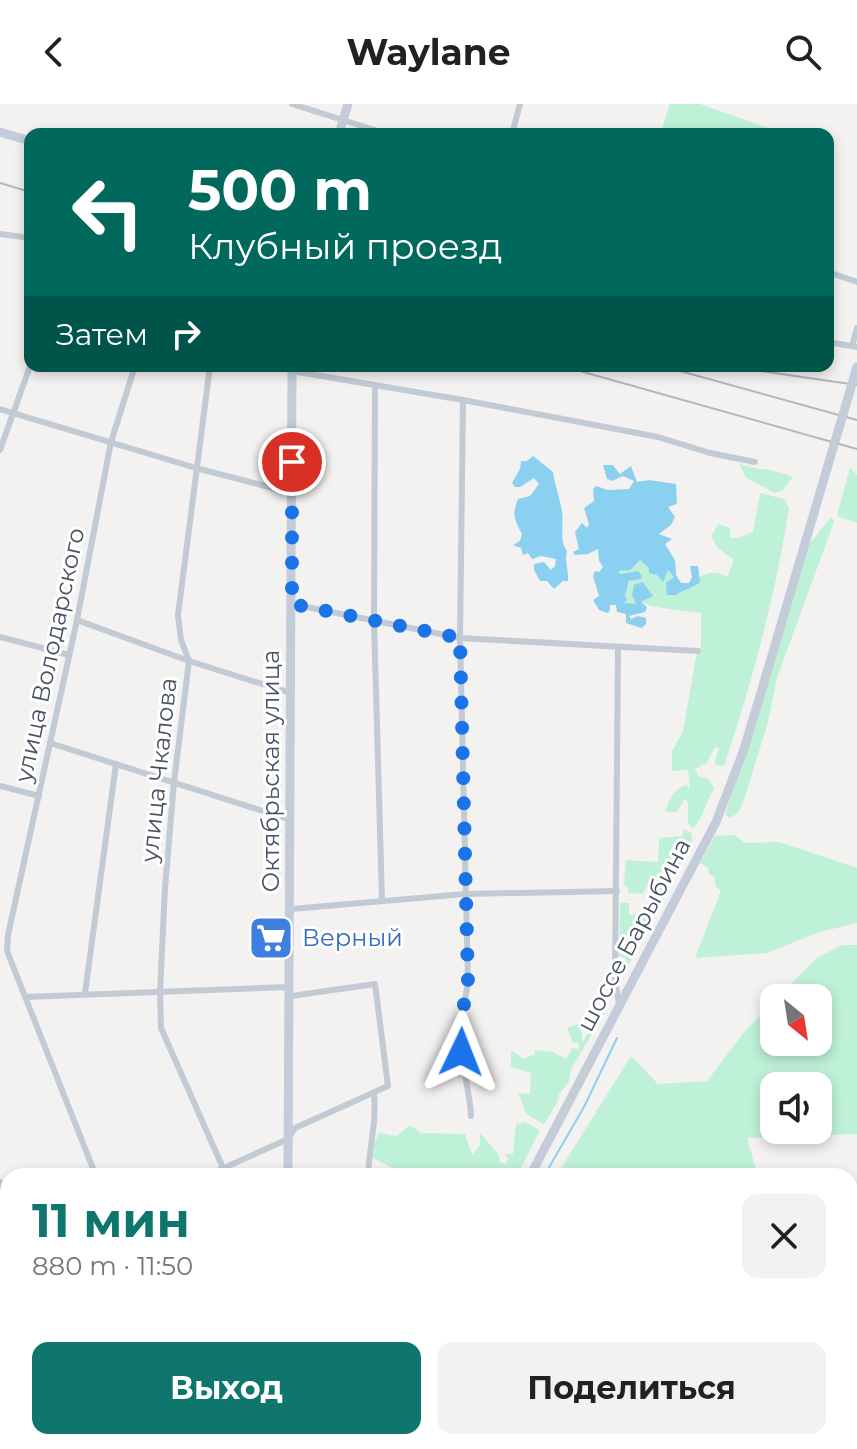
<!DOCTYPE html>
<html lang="ru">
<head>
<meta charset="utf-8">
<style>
  :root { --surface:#fff; --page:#f2f2f2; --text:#202124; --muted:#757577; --accent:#0f766e }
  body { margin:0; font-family:Montserrat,sans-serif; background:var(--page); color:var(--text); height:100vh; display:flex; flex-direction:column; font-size:30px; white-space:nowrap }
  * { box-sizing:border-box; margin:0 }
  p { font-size:26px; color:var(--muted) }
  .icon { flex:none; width:44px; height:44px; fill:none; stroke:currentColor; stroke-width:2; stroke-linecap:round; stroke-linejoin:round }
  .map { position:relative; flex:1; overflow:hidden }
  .details { position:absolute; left:0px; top:1064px; width:858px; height:282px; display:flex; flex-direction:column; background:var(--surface); border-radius:24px 24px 0 0; box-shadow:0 4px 12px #0003 }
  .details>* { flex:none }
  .hud { position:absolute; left:24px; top:24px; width:810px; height:244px; border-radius:16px; box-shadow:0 4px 12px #0003; background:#00695c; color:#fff; overflow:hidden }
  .needle { width:52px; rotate:150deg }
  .fabs { position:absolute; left:760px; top:880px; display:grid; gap:16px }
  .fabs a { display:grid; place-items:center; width:72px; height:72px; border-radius:16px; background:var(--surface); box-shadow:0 4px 12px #0003; font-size:40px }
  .pin { position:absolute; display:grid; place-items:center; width:68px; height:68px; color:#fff; margin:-34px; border:4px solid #fff; border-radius:50%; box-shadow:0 2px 8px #0007 }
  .me { position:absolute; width:88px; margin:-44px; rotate:2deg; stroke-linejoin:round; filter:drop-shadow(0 0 6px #0008) }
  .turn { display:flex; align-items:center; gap:28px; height:168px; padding:0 32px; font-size:36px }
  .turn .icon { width:104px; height:104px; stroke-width:2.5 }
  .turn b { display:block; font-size:56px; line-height:68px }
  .then { display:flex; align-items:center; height:76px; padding:0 32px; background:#0003; gap:16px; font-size:30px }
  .round { display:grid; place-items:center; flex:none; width:84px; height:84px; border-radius:16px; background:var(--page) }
  .summary { display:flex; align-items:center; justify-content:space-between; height:136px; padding:0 32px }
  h1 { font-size:48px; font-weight:700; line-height:60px; color:var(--accent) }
  .action { display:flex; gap:16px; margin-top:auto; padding:16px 32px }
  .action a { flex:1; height:92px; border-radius:16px; background:var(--accent); color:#fff; font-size:32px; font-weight:700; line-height:92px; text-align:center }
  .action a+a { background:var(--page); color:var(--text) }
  header { display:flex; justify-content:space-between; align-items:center; height:104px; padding:0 32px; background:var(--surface); font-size:36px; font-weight:700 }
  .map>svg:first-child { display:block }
</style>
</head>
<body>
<header><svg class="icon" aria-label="back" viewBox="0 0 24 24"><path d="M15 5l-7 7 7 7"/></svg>Waylane<svg class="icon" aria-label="search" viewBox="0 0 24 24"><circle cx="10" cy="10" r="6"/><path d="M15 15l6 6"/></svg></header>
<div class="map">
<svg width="857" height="1345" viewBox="0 0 857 1345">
  <rect width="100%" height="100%" fill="#f4f2f1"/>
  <g fill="#bff1d8" fill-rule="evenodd">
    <polygon points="670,0 700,0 769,24 766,30 670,30 661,27"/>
    <path d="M739,360C757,366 775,365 793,373L782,387L775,389L746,374Z"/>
    <polygon points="850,363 857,372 857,419 837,412"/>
    <path d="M760,389L784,395L789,404C775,494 753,575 724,662L714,661L719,644L715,643L707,659L695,665L698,672L709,675L714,685C705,699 704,713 693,725L688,719V699L685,695L677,708H665C669,696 675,683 687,681L688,685L690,682L688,666L672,667V647L683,627L696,553L701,544V509C688,507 649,504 641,498L653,492L643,478L637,501L622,499L630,477L640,475L638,467L620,470L619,467L640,456L649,464L667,465L674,473L667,484V491C688,484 705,459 727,473L734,456L718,444L711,432L718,420L730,424V434H738L753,428Z"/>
    <polygon points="831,413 834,418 777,574 768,618 743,699 737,710 729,714 725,710 738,671 741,668 809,440"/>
    <polygon points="684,725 692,730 692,738 627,863 625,854 619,852 620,799 629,799 629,811 647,809 657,791 646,783 643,790 628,789 628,784 624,781 626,756 658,758 659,734 682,732"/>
    <polygon points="735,731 745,739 779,738 857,764 857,819 820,828 767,849 695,854 721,787 715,782 715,773 709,770 708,764 700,759 715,732"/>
    <path d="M842,841H857V1030L747,1034L757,1069L765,1072H556L631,952L658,980L707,977L745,927L774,897V938H818V894H777L817,854ZM774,982H818V1026H774Z"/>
    <path d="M601,907H606L571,965L569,978L559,990L557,999L544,1020C520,1008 528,1010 518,989L530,990L531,969L511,963V946L524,955L535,950V946L553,948L566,955L572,944L579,945V939H573L567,924L580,919L583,938Z"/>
    <polygon points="524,1018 540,1026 517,1072 408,1072 373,1054 374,1040 379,1029 397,1032 410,1021 421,1029 465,1030 472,1051 480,1041 480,1029 499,1051 500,1058 506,1060 508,1055 505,1050 513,1050 516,1020"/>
    <polygon points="857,1314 857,1337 845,1345 801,1345 814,1338 850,1338 850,1318"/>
  </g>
  <g fill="#8bd0f0">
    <path d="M533,352L553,368C555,382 560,394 562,408C564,421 559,436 567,447C564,457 569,466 568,477H563L554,485L547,477H540L534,466V460L544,458L551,466L555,462L556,455L541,452L532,455L528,449L523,451L521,444L513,441L520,437L522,430C514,416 512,410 518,395L530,392L539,380L534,374L520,383H515L512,379L520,365L521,357H527Z"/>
    <path d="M603,361H613L620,370L631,362L637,378L649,376L676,380L677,400L668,403L675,413L671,421L659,430L672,435L665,440L675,456L676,471L681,479H689L692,473L690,462H698L700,478C692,485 683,485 676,491H667L666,479L674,473L668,466L663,478L657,471L649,469V464L640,456L630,466L619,467L620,470L638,467L642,472L641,475L629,477L625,492L627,496L624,499L636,500L632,491L634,481L643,478L653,492L641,498L647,503L645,508L629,512L631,515L638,512L646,514V520L642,524L626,519V510L617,508L616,501H610V506L608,509L599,506L593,496L599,492L593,472L595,467L599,468L603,463L599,457L598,445L588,450L575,451L573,448L579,445L575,428L582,419L587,424L589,420L584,404L594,397L593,385L596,382L608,386L629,385L634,377L623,372L612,377L607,375Z"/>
  </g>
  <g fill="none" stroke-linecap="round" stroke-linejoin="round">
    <g stroke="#8bd0f0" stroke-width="2">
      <polyline points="544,1072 584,1003 617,934"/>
      <polyline points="411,1345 413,1338"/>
    </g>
    <g stroke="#c2cad3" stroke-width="6">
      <polyline points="292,0 387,30"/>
      <polyline points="512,30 520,0"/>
      <polyline points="0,130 30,134"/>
      <polyline points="828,168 857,178"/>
      <polyline points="828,238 857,243"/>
      <polyline points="852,242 857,224"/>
      <polyline points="210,262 178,511 181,536 189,557 174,678 165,784 160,888 161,924 223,1064"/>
      <polyline points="292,267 463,296 658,333 710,349 755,358"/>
      <polyline points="375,282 374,517 382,797"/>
      <path d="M463,296L460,534L468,879C464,901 458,925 461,949C464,970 470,990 471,1012"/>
      <polyline points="0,305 196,364 292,389"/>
      <polyline points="0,346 30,262"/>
      <polyline points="292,500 460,534 698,547"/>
      <polyline points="77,516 189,557 291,589"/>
      <polyline points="0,533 69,551"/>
      <polyline points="618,545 615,877 619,900"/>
      <polyline points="50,639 291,716"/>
      <polyline points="0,682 39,692"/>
      <polyline points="291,805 465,790 617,787"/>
      <polyline points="85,889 116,660"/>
      <polyline points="25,893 290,883"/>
      <polyline points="96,1072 7,847 8,831 77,516 111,338 135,262"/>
      <polyline points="206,1072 288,1035 295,1024 388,982 375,880 291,892"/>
      <path d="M368,1072C369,1043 377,1019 374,990"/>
      <polyline points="0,1078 8,1096"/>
      <polyline points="0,1139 8,1137"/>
      <polyline points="114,1338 114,1345"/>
      <polyline points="26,1345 26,1338"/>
      <polyline points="854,1345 857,1343"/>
    </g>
    <g stroke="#c4ccda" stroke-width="9">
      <polyline points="0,28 30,37"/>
      <polyline points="339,30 348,0"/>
      <polyline points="288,1072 292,262"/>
      <polyline points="530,1072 716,718 743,648 757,602"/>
      <polyline points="288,1338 288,1345"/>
      <polyline points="391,1345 395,1338"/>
    </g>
    <g stroke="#b3b6bc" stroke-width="2">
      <polyline points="0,79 30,88"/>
      <polyline points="562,262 857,345"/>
      <polyline points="662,262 857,316"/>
      <polyline points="727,262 857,281"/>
      <polyline points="850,1316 857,1312"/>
      <polyline points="795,1345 808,1338"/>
    </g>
    <polyline stroke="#c4ccda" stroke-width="9" points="757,602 857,263"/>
  </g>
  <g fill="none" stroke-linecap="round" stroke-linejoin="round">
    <polyline stroke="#1a73e8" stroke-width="14" stroke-dasharray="0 25.2" points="292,358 292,500 460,534 468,879 462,911 461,948"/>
  </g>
  <defs>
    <g id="supermarket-square" transform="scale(2.3)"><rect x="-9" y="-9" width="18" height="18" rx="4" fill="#3f7fe0" stroke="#fff"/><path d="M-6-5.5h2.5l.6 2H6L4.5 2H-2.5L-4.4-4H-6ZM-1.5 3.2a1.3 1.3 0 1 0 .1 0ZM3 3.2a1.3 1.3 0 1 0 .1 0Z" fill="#fff"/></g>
  </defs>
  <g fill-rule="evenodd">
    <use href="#supermarket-square" x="271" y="834"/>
  </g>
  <g text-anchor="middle" stroke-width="6" stroke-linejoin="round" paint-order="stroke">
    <g font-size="24" fill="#485260" stroke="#fff">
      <text transform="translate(50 551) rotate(-78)" y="8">улица Володарского</text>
      <text transform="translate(159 666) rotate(-84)" y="8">улица Чкалова</text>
      <text transform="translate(271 667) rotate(-90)" y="8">Октябрьская улица</text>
      <text transform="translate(634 831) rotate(-62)" y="8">шоссе Барыбина</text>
    </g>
    <g font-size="24" fill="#366cbe" stroke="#fff" text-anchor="start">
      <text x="302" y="842">Верный</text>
    </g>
  </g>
</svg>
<div class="fabs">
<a><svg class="needle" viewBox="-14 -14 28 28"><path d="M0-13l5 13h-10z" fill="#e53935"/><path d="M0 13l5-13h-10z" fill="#757577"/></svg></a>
<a><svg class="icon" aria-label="sound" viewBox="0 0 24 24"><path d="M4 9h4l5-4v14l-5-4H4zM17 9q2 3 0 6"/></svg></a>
</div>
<div class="pin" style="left:292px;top:358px;background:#d93025"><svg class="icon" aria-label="arrive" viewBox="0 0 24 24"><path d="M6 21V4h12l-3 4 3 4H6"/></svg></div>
<svg class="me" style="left:461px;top:948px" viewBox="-20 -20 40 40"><path d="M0-17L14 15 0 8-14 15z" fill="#1a73e8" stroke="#fff" stroke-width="4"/></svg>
<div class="hud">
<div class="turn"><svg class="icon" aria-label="left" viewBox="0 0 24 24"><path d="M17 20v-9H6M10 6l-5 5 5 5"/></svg><div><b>500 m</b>Клубный проезд</div></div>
<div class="then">Затем<svg class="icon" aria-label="right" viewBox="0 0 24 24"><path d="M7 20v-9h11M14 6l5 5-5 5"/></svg></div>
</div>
<section class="details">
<div class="summary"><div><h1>11 мин</h1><p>880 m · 11:50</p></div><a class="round"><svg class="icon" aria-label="close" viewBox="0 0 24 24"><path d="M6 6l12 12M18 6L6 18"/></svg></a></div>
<div class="action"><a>Выход</a><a>Поделиться</a></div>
</section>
</div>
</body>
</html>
